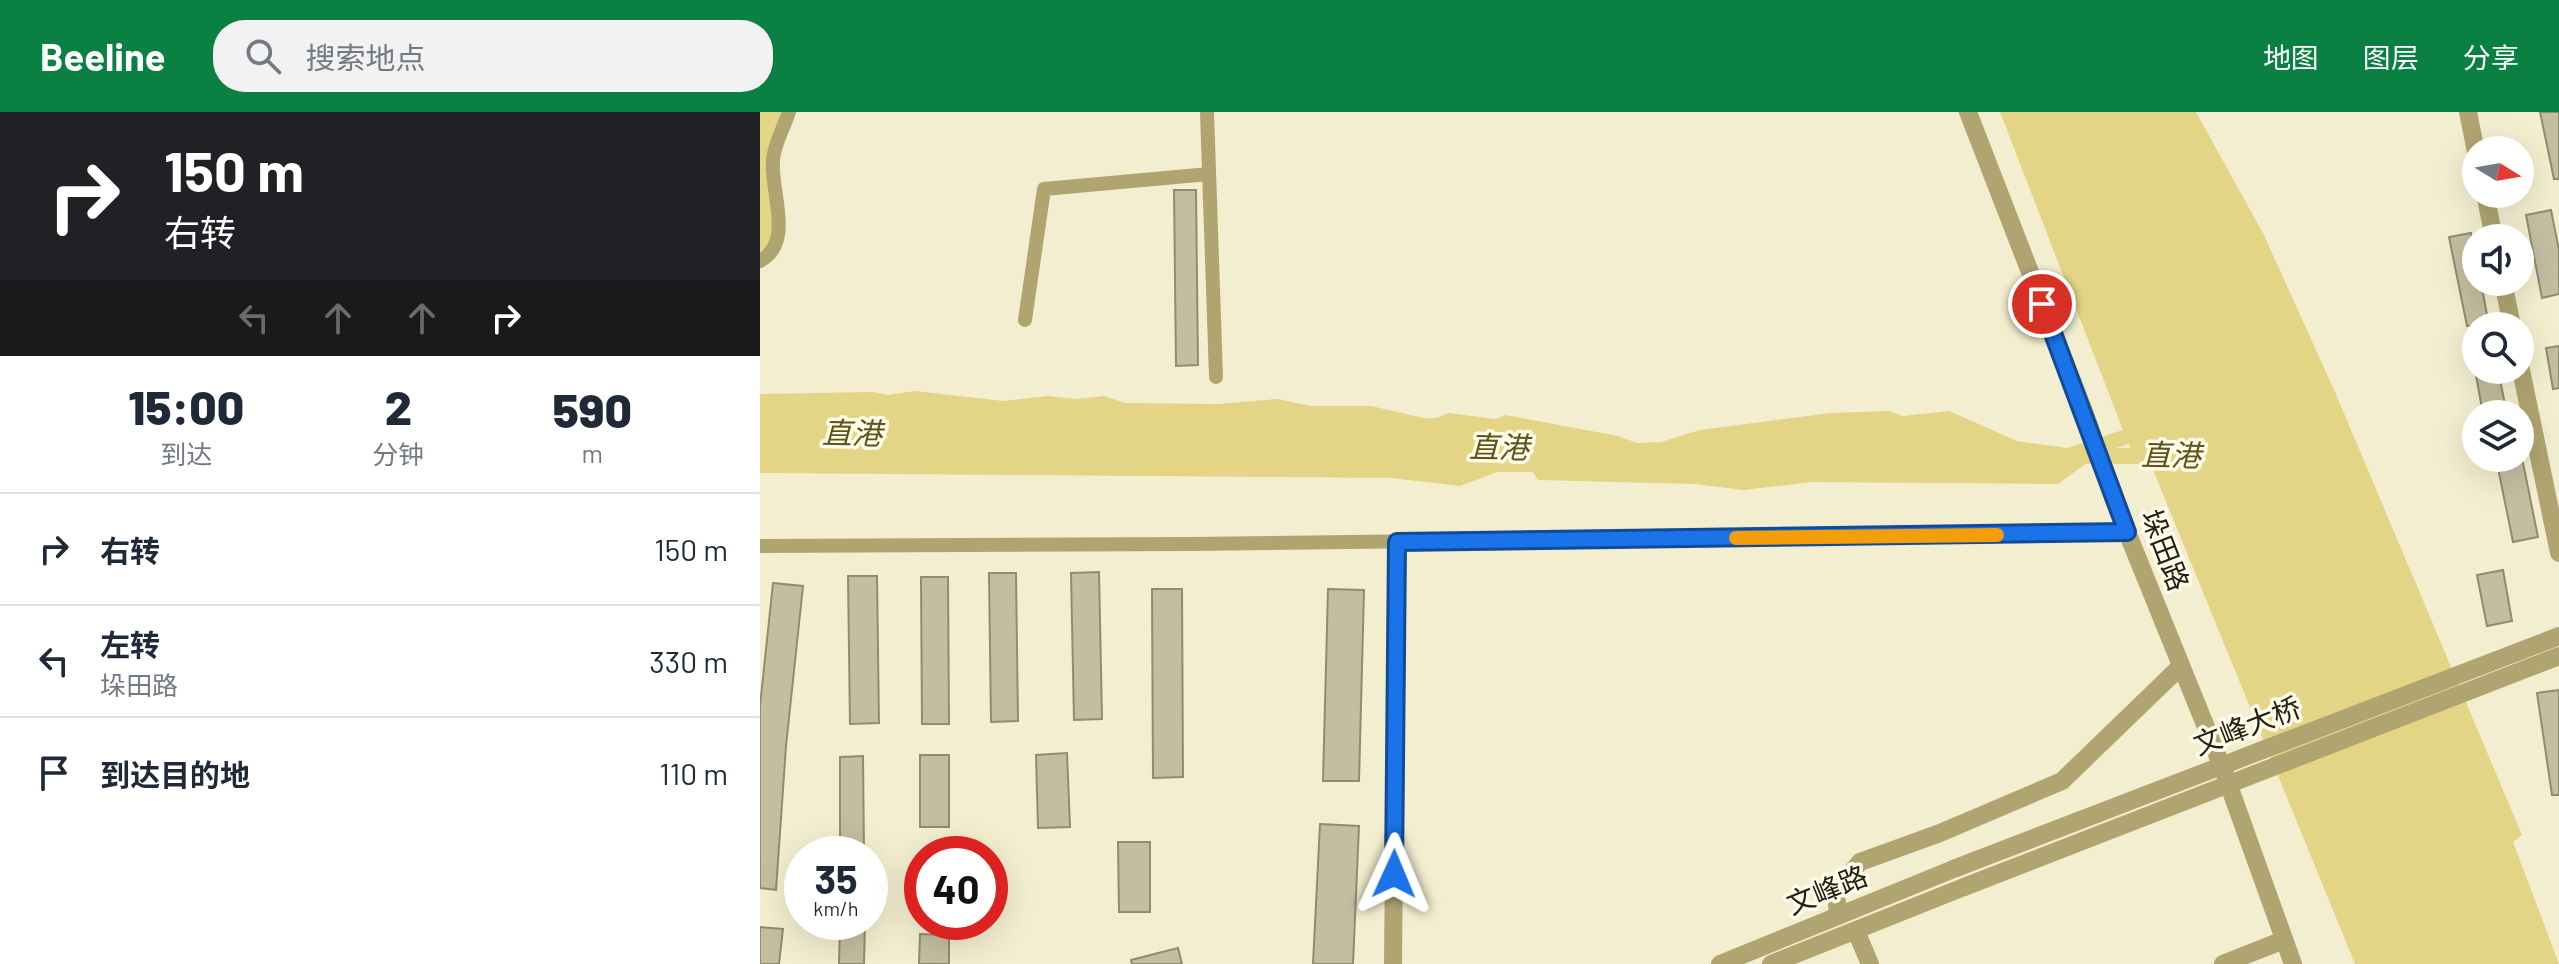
<!DOCTYPE html>
<html lang="zh">
<head>
<meta charset="utf-8">
<style>
  :root { --surface:#fff; --page:#f2f2f3; --text:#1f2937; --muted:#747a83; --line:#e0e1e3; --accent:#0b8043 }
  body { margin:0; font-family:Barlow,"Noto Sans SC",sans-serif; background:var(--page); color:var(--text); height:100vh; display:flex; flex-direction:column; font-size:30px; white-space:nowrap }
  * { box-sizing:border-box; margin:0 }
  p { font-size:26px; color:var(--muted) }
  .icon { flex:none; width:44px; height:44px; fill:none; stroke:currentColor; stroke-width:2; stroke-linecap:round; stroke-linejoin:round }
  .map { position:relative; flex:1; overflow:hidden }
  .side { display:flex; flex-direction:column; background:var(--surface); width:760px }
  .side>* { flex:none }
  .banner { background:#202124; color:#fff; overflow:hidden }
  .needle { width:52px; rotate:101deg }
  .tools { position:absolute; left:1702px; top:24px; display:grid; gap:16px }
  .tools a { display:grid; place-items:center; width:72px; height:72px; border-radius:50%; background:var(--surface); box-shadow:0 8px 32px #0002; font-size:40px }
  .speed { position:absolute; left:24px; top:724px; display:flex; gap:16px; font-size:40px; font-weight:700; text-align:center }
  .speed>* { display:grid; place-content:center; width:104px; height:104px; border-radius:50%; background:var(--surface); box-shadow:0 8px 32px #0002; line-height:1 }
  .speed small { font-size:20px; font-weight:400 }
  .speed .limit { border:12px solid #d22; background:#fff; color:#111 }
  .pin { position:absolute; display:grid; place-items:center; width:68px; height:68px; color:#fff; margin:-34px; border:4px solid #fff; border-radius:50%; box-shadow:0 2px 8px #0007 }
  .me { position:absolute; width:88px; margin:-44px; rotate:1deg; stroke-linejoin:round; filter:drop-shadow(0 0 6px #0008) }
  .turn { display:flex; align-items:center; gap:28px; height:168px; padding:0 32px; font-size:36px }
  .turn .icon { width:104px; height:104px; stroke-width:2.5 }
  .turn b { display:block; font-size:56px; line-height:68px }
  .lanes { display:flex; align-items:center; height:76px; padding:0 32px; background:#0003; justify-content:center; gap:40px; direction:ltr }
  .lanes .off { opacity:.35 }
  .eta { display:flex; justify-content:space-evenly; align-items:center; height:136px; text-align:center }
  .eta b { font-size:48px; font-weight:800; line-height:56px }
  ul { padding:0; list-style:none }
  li { display:flex; align-items:center; gap:24px; height:112px; padding:0 32px; border-top:2px solid var(--line) }
  li div { flex:1 }
  li b { display:block; font-size:30px }
  li em { font-style:normal }
  header { display:flex; align-items:center; gap:48px; box-sizing:border-box; height:112px; padding:0 40px; background:var(--accent); color:#fff }
  header strong { font-size:38px }
  nav { display:flex; gap:44px; margin-inline-start:auto; font-size:28px }
  .search { width:560px; height:72px; background:var(--page); display:flex; align-items:center; gap:20px; box-sizing:border-box; padding:0 28px; border-radius:32px; color:var(--muted); font-size:30px }
  main { display:flex; flex:1; min-height:0 }
  .map>svg:first-child { display:block }
</style>
</head>
<body>
<header>
<strong>Beeline</strong>
<div class="search"><svg class="icon" aria-label="search" viewBox="0 0 24 24"><circle cx="10" cy="10" r="6"/><path d="M15 15l6 6"/></svg>搜索地点</div>
<nav><a>地图</a><a>图层</a><a>分享</a></nav>
</header>
<main>
<section class="side">
<div class="banner">
<div class="turn"><svg class="icon" aria-label="right" viewBox="0 0 24 24"><path d="M7 20v-9h11M14 6l5 5-5 5"/></svg><div><b>150 m</b>右转</div></div>
<div class="lanes"><svg class="icon off" aria-label="left" viewBox="0 0 24 24"><path d="M17 20v-9H6M10 6l-5 5 5 5"/></svg><svg class="icon off" aria-label="ahead" viewBox="0 0 24 24"><path d="M12 20V5M6 11l6-6 6 6"/></svg><svg class="icon off" aria-label="ahead" viewBox="0 0 24 24"><path d="M12 20V5M6 11l6-6 6 6"/></svg><svg class="icon" aria-label="right" viewBox="0 0 24 24"><path d="M7 20v-9h11M14 6l5 5-5 5"/></svg></div>
</div>
<div class="eta">
<div><b>15:00</b><p>到达</p></div>
<div><b>2</b><p>分钟</p></div>
<div><b>590</b><p>m</p></div>
</div>
<ul>
<li><svg class="icon" aria-label="right" viewBox="0 0 24 24"><path d="M7 20v-9h11M14 6l5 5-5 5"/></svg><div><b>右转</b></div><em>150 m</em></li>
<li><svg class="icon" aria-label="left" viewBox="0 0 24 24"><path d="M17 20v-9H6M10 6l-5 5 5 5"/></svg><div><b>左转</b><p>垛田路</p></div><em>330 m</em></li>
<li><svg class="icon" aria-label="arrive" viewBox="0 0 24 24"><path d="M6 21V4h12l-3 4 3 4H6"/></svg><div><b>到达目的地</b></div><em>110 m</em></li>
</ul>
</section>
<div class="map">
<svg width="1799" height="852" viewBox="0 0 1799 852">
  <rect width="100%" height="100%" fill="#f4eed0"/>
  <g fill="#e4d485">
    <polygon points="0,0 29,0 13,47 19,122 0,149"/>
    <polygon points="1240,0 1436,0 1504,123 1575,280 1762,723 1753,730 1799,852 1595,852 1391,353 1376,352 1369,332 1342,340 1298,372 1051,370 983,378 935,372 778,368 773,360 737,360 700,374 631,366 0,361 0,282 113,280 128,283 155,279 243,289 288,284 316,287 344,284 365,291 458,292 517,287 551,294 611,294 664,306 677,306 688,301 735,307 746,303 858,324 877,331 901,330 940,318 1070,301 1129,299 1142,304 1189,299 1257,329 1307,336 1363,318"/>
  </g>
  <g fill="none" stroke-linecap="round" stroke-linejoin="round">
    <polyline stroke="#e4d485" stroke-width="16" points="1329,344 1394,344"/>
  </g>
  <g fill="#c4bea1" stroke="#918b70" stroke-width="2">
    <polygon points="1780,0 1799,0 1799,67 1794,67"/>
    <polygon points="414,78 436,78 438,253 416,254"/>
    <polygon points="1791,98 1799,138 1799,182 1782,186 1766,103"/>
    <polygon points="1711,121 1716,147 1716,170 1721,170 1729,214 1707,214 1689,125"/>
    <polygon points="1799,234 1799,276 1793,277 1786,236"/>
    <polygon points="1715,258 1738,258 1747,302 1723,302"/>
    <polygon points="1736,346 1762,346 1778,425 1753,430"/>
    <polygon points="1743,458 1752,509 1727,514 1717,463"/>
    <polygon points="339,460 342,607 314,608 311,461"/>
    <polygon points="229,461 256,461 258,609 231,610"/>
    <polygon points="88,464 117,464 119,611 90,612"/>
    <polygon points="161,465 188,465 189,612 162,612"/>
    <polygon points="13,471 43,474 26,634 16,778 0,776 0,594"/>
    <polygon points="392,477 422,477 423,665 393,666"/>
    <polygon points="568,477 604,478 599,669 563,669"/>
    <polygon points="1799,578 1799,683 1792,683 1777,581"/>
    <polygon points="307,641 310,715 278,716 276,643"/>
    <rect x="160" y="643" width="29" height="72"/>
    <polygon points="103,644 104,742 80,742 80,645"/>
    <polygon points="560,712 599,714 593,852 553,852"/>
    <polygon points="358,730 390,730 390,800 359,800"/>
    <polygon points="80,810 105,810 104,852 79,852"/>
    <polygon points="0,815 23,817 19,852 0,852"/>
    <polygon points="160,822 189,823 189,852 159,852"/>
    <polygon points="418,836 422,852 372,852 371,848"/>
  </g>
  <g fill="none" stroke-linecap="round" stroke-linejoin="round">
    <g stroke="#b0a570" stroke-width="14">
      <polyline points="447,0 456,265"/>
      <path d="M0,149C35,130 10,80 13,48C14,33 24,15 29,0"/>
      <polyline points="265,208 284,77 449,62"/>
      <polyline points="0,434 431,432 1367,420"/>
    </g>
    <g stroke="#b0a570" stroke-width="18">
      <polyline points="1208,0 1325,302 1367,420 1463,657 1533,852"/>
      <polyline points="1708,0 1716,40"/>
      <polyline points="1725,82 1734,126"/>
      <polyline points="1743,170 1752,214"/>
      <polyline points="1760,253 1799,441"/>
      <polyline points="1078,804 1076,779 1100,750 1180,721 1302,669 1421,554"/>
      <polyline points="1096,819 1110,852"/>
      <polyline points="633,852 637,430"/>
      <polyline points="960,852 1196,756"/>
      <polyline points="1011,852 1204,775"/>
      <polyline points="1463,852 1524,828"/>
    </g>
    <g stroke="#b0a570" stroke-width="18">
      <polyline points="1196,756 1799,524"/>
      <polyline points="1204,775 1799,544"/>
    </g>
  </g>
  <g fill="none" stroke-linecap="round" stroke-linejoin="round">
    <g stroke="#114b97" stroke-width="20">
      <polyline id="route" points="634,762 637,430 1367,420 1282,192"/>
    </g>
    <use href="#route" stroke="#1a73e8" stroke-width="14"/>
    <polyline stroke="#f59e0b" stroke-width="14" points="976,426 1237,423"/>
  </g>
  <g text-anchor="middle" stroke-width="7" stroke-linejoin="round" paint-order="stroke">
    <g font-size="28" fill="#232016" stroke="#fefbe9">
      <text transform="translate(1405 438) rotate(69)" y="10">垛田路</text>
      <text transform="translate(1487 614) rotate(-21)" y="10">文峰大桥</text>
      <text transform="translate(1067 778) rotate(-22)" y="10">文峰路</text>
    </g>
    <g font-size="30" font-style="italic" fill="#5f5318" stroke="#fefbe9">
      <text transform="translate(92 322) rotate(1)" y="10">直港</text>
      <text transform="translate(739 336) rotate(1)" y="10">直港</text>
      <text transform="translate(1411 344) rotate(1)" y="10">直港</text>
    </g>
  </g>
</svg>
<div class="tools">
<a><svg class="needle" viewBox="-14 -14 28 28"><path d="M0-13l5 13h-10z" fill="#e53935"/><path d="M0 13l5-13h-10z" fill="#747a83"/></svg></a>
<a><svg class="icon" aria-label="sound" viewBox="0 0 24 24"><path d="M4 9h4l5-4v14l-5-4H4zM17 9q2 3 0 6"/></svg></a>
<a><svg class="icon" aria-label="search" viewBox="0 0 24 24"><circle cx="10" cy="10" r="6"/><path d="M15 15l6 6"/></svg></a>
<a><svg class="icon" aria-label="layers" viewBox="0 0 24 24"><path d="M12 4l9 5-9 5-9-5zM3 14l9 5 9-5"/></svg></a>
</div>
<div class="speed"><div>35<small>km/h</small></div><div class="limit">40</div></div>
<div class="pin" style="left:1282px;top:192px;background:#d93025"><svg class="icon" aria-label="arrive" viewBox="0 0 24 24"><path d="M6 21V4h12l-3 4 3 4H6"/></svg></div>
<svg class="me" style="left:634px;top:762px" viewBox="-20 -20 40 40"><path d="M0-17L14 15 0 8-14 15z" fill="#1a73e8" stroke="#fff" stroke-width="4"/></svg>
</div>
</main>
</body>
</html>
